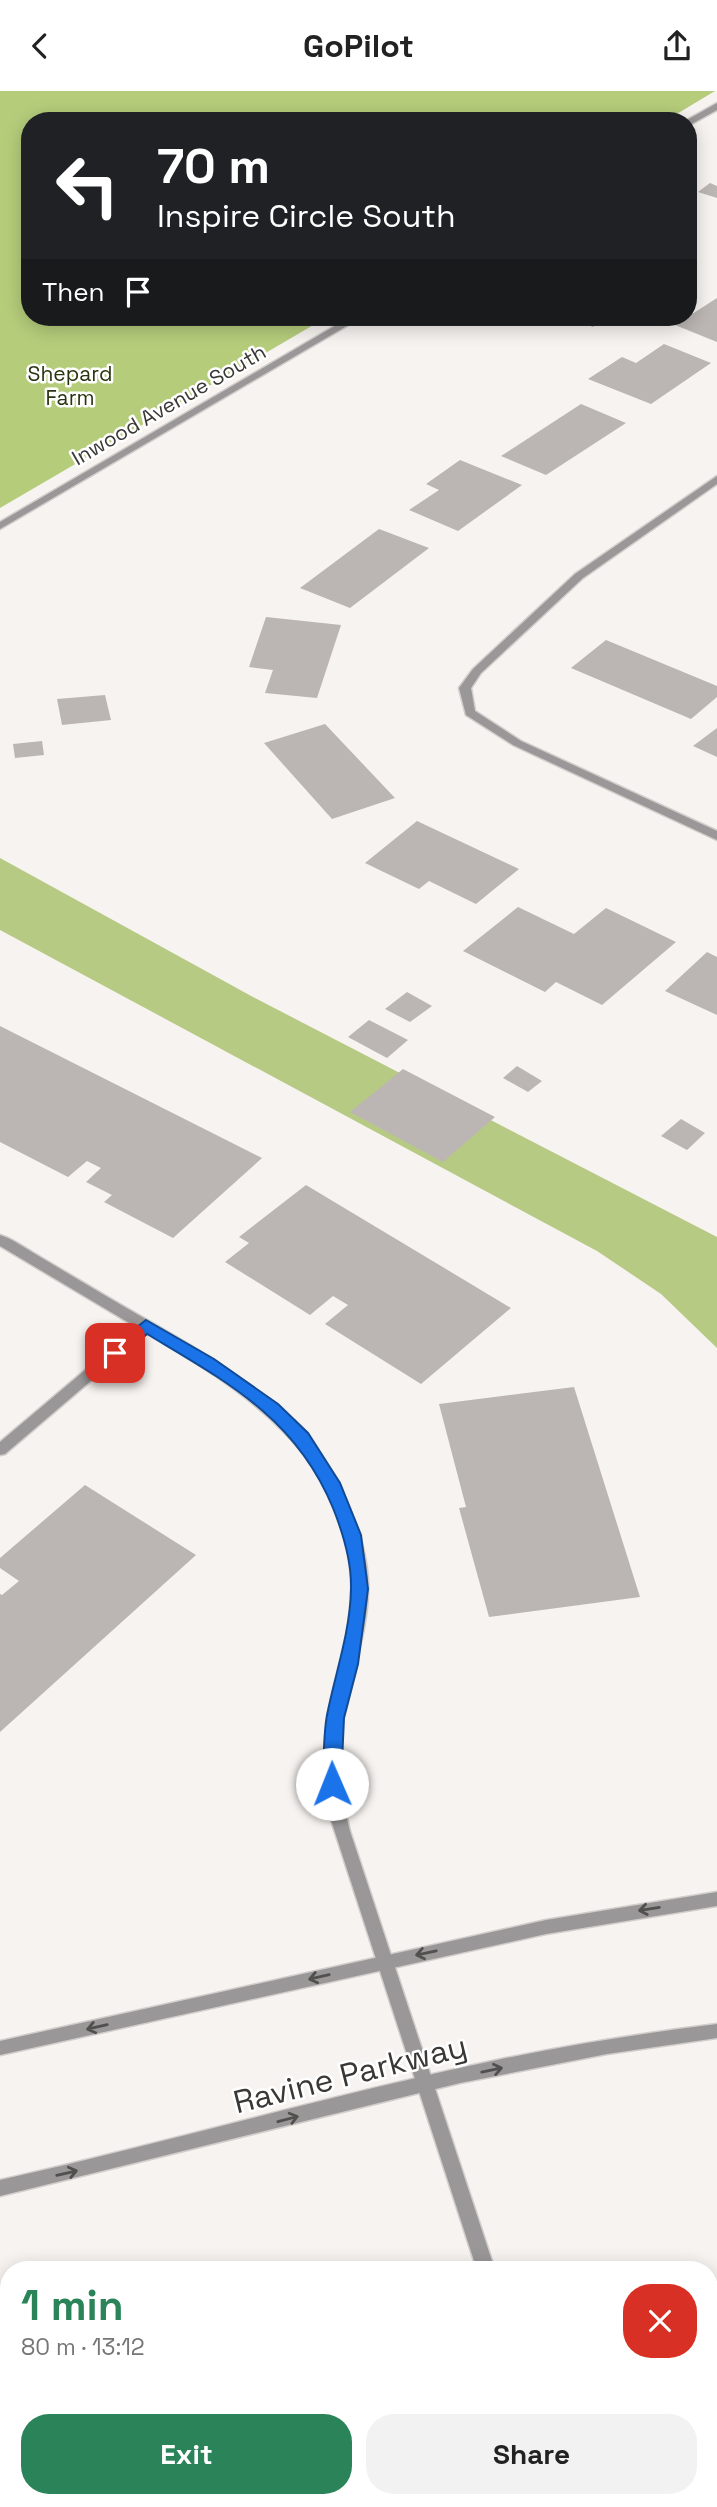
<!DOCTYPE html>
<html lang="en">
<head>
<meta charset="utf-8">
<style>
  :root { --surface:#fff; --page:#f2f2f2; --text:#222; --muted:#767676; --accent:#2b8459 }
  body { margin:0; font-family:"Space Grotesk",sans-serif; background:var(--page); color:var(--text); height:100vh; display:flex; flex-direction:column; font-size:26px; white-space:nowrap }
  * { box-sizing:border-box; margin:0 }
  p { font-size:23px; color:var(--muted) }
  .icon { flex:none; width:38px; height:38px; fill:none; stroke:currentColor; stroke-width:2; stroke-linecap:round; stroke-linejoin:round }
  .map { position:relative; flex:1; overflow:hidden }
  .details { position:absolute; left:0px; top:2170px; width:718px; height:247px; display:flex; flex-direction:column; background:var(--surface); border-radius:28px 28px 0 0; box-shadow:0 4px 18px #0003 }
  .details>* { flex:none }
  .banner { position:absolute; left:21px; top:21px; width:676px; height:214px; border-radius:28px; box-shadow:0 4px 18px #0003; background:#202124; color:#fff; overflow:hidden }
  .pin { position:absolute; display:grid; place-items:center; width:60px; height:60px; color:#fff; margin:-30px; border-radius:14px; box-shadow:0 4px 10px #0006 }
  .me { position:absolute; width:77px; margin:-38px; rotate:359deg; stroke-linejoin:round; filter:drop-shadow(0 0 5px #0008) }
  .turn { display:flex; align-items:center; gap:24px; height:147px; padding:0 21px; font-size:32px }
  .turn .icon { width:91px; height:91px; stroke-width:2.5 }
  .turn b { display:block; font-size:49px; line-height:60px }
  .then { display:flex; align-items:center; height:66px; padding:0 21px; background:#0003; gap:14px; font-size:26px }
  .round { display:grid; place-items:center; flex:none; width:74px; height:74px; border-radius:28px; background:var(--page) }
  .overview { display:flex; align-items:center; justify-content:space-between; height:119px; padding:0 21px }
  h1 { font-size:42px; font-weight:700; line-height:52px; color:var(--accent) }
  .primary-button { display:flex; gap:14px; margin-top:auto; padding:14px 21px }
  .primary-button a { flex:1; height:80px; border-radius:28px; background:var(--accent); color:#fff; font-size:28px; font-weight:700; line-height:80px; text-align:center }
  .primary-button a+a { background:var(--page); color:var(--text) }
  header { display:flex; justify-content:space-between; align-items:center; height:91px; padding:0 21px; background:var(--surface); font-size:32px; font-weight:700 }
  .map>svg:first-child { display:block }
</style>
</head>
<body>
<header><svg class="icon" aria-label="back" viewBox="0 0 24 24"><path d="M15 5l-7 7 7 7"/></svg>GoPilot<svg class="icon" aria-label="share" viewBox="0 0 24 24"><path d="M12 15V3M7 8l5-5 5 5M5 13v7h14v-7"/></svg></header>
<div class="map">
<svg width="717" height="2416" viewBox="0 0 717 2416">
  <rect width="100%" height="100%" fill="#f7f3f0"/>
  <polygon fill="#b6ca84" points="0,767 253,906 717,1146 717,1257 661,1203 597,1160 0,839"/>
  <polygon fill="#b5cd7b" points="0,0 715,0 665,30 30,30 30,226 327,226 0,417"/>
  <g fill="#bbb6b4">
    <polygon points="710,92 717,95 717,107 698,101"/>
    <polygon points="717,207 717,251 675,234"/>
    <polygon points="567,226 603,226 606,227 593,236"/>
    <polygon points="664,253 711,272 651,313 588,288 622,266 636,272"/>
    <polygon points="581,313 626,332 546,384 501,365"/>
    <polygon points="460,369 522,394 458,440 409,419 439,399 426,393"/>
    <polygon points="379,438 429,457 350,517 300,497"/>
    <polygon points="266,526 341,534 317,607 265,602 273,579 249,576"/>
    <polygon points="606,549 717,595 717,606 691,628 571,577"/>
    <polygon points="105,604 111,629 62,634 57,608"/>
    <polygon points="325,633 395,707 332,728 264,652"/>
    <polygon points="717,637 717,666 693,655"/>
    <polygon points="42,650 44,664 15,667 13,653"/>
    <polygon points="417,730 519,778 476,813 429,790 419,798 365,772"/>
    <polygon points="518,816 574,843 606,817 676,851 602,914 556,891 545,901 463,860"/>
    <polygon points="707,861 717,866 717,924 665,900"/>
    <polygon points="407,901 432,915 410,931 385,918"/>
    <polygon points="369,929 408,949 387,967 348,946"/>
    <polygon points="0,935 262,1067 173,1147 104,1111 112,1104 86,1091 101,1077 87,1070 68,1086 0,1051"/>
    <polygon points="517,975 542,990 528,1001 503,987"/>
    <polygon points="403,978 495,1026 443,1071 350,1021"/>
    <polygon points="681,1028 705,1042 687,1059 661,1045"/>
    <polygon points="306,1094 511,1217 421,1293 325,1233 348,1214 333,1205 310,1224 225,1171 249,1152 239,1146"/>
    <polygon points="574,1296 640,1506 489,1526 459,1417 466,1416 439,1313"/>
    <polygon points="85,1394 196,1464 0,1641 0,1503 2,1504 19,1490 0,1477 0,1467"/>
  </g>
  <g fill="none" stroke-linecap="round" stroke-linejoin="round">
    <g stroke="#d1cecb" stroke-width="3">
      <g id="minor">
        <polygon points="717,385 717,393 583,487 481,582 471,597 475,620 521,650 717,740 717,749 513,654 466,624 459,597 473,578 575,483"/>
        <path d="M0,1144C13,1148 25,1157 37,1164C60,1178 83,1191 106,1205C197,1259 288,1301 340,1398C355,1426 366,1456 368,1489C370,1541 348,1589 341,1640C336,1674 342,1707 350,1740L495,2179H477L330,1726C316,1654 333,1616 346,1547C377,1390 266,1312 147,1242L5,1363L0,1364V1351L136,1236L0,1155Z"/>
        <polygon points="549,2408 569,2408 572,2416 552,2416"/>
      </g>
    </g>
    <g stroke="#d1cecb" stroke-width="3">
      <g id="tertiary">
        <polygon points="717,12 717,19 688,35 688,30 685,30"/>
        <polygon points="350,226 362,226 0,438 0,431"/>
        <polygon points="717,1801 717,1815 546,1843 0,1964 0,1950 546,1829"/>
        <path d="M717,1933V1947L607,1963L460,1992L0,2105V2089C166,2052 330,2004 497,1969C570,1954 643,1942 717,1933Z"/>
      </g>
    </g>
    <use href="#minor" fill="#999798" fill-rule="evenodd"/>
    <use href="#tertiary" fill="#999798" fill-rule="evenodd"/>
  </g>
  <defs><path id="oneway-shaft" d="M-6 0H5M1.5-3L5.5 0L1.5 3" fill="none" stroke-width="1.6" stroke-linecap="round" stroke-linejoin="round" transform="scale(1.75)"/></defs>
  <g stroke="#51504f">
    <use href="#oneway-shaft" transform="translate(649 1818) rotate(171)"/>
    <use href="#oneway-shaft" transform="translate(426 1862) rotate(168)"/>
    <use href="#oneway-shaft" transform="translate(319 1886) rotate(167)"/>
    <use href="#oneway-shaft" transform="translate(97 1936) rotate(167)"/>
    <use href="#oneway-shaft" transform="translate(492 1979) rotate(-12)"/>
    <use href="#oneway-shaft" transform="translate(288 2028) rotate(-15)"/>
    <use href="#oneway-shaft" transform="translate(67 2082) rotate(-13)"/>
  </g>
  <path fill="#1a73e8" stroke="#114b97" stroke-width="2" d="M146,1229L214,1268L278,1313L308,1342L340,1392L361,1444L368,1498L358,1573L344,1627L341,1693L339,1699L332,1701L326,1699L323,1693C324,1671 323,1646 327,1624C335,1583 350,1542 351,1499C352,1471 343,1442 333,1417C296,1327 227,1291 147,1243L120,1266H109L107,1262L109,1258Z"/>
  <g text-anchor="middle" stroke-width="5" stroke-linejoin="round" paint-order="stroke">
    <g font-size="21" fill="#2b3411" stroke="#fff">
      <text x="70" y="290">Shepard<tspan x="70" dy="24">Farm</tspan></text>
    </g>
    <g font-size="21" fill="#393837" stroke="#fff">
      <text transform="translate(169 314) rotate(-30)" y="7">Inwood Avenue South</text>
    </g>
    <g font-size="32" fill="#393837" stroke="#fff">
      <text transform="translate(350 1983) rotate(-14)" y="11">Ravine Parkway</text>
    </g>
  </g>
</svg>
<div class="pin" style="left:115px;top:1262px;background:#d93025"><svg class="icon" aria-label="arrive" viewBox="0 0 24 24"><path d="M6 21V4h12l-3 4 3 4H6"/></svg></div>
<svg class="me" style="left:332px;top:1693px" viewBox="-20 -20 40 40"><circle r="19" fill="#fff"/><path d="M0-13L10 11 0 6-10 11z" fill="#1a73e8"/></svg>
<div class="banner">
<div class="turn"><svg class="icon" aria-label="left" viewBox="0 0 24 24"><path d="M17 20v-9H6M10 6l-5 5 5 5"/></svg><div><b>70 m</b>Inspire Circle South</div></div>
<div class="then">Then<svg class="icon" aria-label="arrive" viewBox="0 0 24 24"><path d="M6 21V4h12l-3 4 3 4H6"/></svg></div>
</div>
<section class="details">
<div class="overview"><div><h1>1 min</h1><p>80 m · 13:12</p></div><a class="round" style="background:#d93025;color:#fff"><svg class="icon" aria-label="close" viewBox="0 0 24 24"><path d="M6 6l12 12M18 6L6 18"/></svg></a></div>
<div class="primary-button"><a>Exit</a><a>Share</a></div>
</section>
</div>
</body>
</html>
